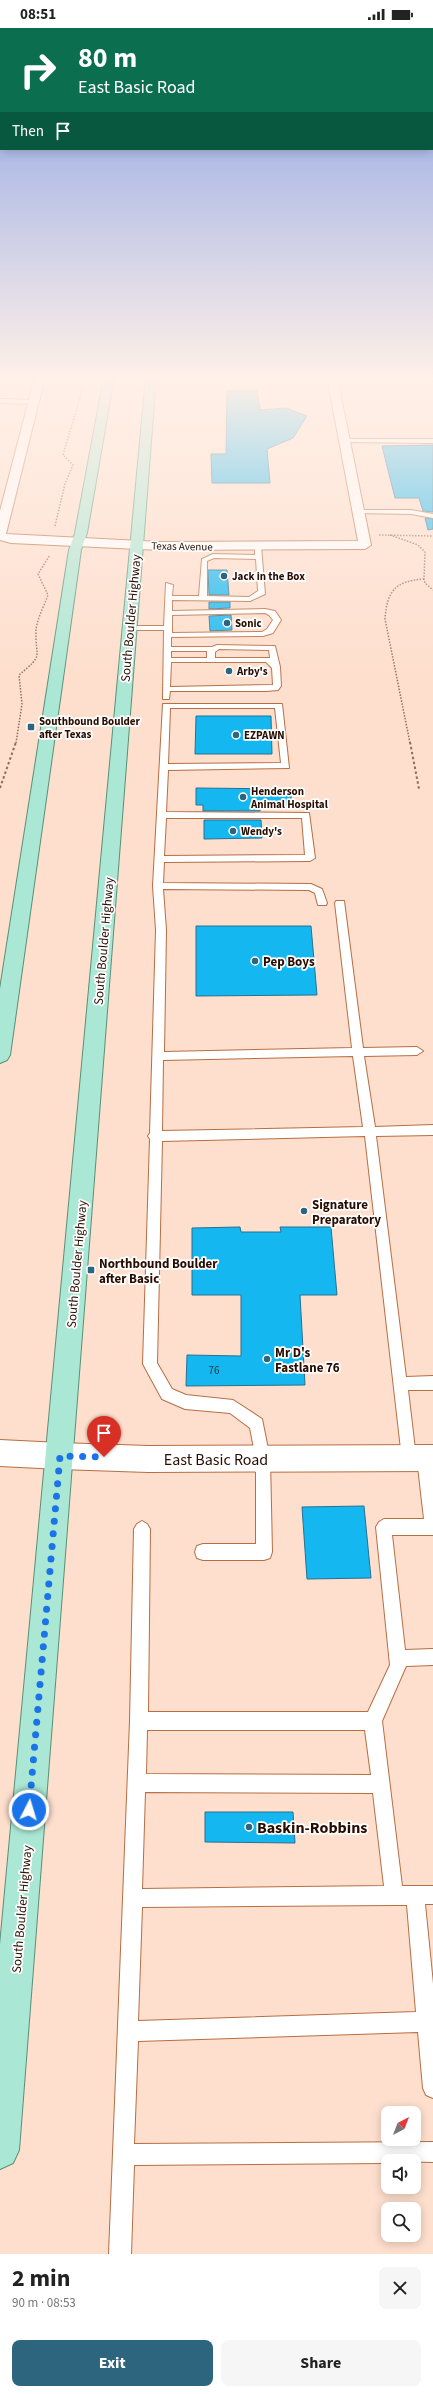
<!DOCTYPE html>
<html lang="en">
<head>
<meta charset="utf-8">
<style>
  :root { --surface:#fff; --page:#f6f6f6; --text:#222; --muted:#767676; --accent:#2d657f }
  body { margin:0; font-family:"Source Sans 3",sans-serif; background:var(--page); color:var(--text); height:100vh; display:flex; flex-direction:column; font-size:15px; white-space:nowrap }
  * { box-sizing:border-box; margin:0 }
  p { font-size:13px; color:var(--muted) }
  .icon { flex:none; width:22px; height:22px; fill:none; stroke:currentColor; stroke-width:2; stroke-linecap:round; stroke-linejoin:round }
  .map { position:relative; height:2226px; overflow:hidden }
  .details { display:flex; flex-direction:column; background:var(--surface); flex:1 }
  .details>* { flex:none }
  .banner { position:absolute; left:0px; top:0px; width:433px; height:122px; box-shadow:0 2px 10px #0003; background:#0b6e4f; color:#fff; overflow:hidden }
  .needle { width:26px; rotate:42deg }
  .fabs { position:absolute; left:381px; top:2078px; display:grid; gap:8px }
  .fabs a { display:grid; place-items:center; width:40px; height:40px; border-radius:8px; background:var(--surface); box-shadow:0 2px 10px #0003; font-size:20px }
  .pin { position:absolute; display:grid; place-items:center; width:34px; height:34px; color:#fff; margin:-41px -17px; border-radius:50% 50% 50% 0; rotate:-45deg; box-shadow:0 0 4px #0007 }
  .pin .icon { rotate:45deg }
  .me { position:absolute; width:44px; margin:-22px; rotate:5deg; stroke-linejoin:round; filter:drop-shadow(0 0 3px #0008) }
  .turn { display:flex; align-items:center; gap:14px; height:84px; padding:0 12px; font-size:18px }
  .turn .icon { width:52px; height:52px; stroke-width:2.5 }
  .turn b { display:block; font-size:28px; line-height:34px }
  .then { display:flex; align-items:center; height:38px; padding:0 12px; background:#0003; gap:8px; font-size:15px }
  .round { display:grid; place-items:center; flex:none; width:42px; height:42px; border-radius:8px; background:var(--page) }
  .head { display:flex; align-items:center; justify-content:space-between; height:68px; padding:0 12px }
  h1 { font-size:24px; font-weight:700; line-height:30px }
  .button { display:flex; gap:8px; margin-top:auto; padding:8px 12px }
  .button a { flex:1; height:46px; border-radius:8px; background:var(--accent); color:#fff; font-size:16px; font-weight:700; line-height:46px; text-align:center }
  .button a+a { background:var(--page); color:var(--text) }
  .status { display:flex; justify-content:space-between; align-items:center; height:28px; padding:0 20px; background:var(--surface); direction:ltr }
  .status svg { height:11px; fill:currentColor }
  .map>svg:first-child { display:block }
</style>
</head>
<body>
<div class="status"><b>08:51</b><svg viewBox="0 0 49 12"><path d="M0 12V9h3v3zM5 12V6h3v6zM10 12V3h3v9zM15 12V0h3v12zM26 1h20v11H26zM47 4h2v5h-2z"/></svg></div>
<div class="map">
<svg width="433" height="2226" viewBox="0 0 433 2226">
  <rect width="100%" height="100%" fill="#fedecc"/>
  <g fill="#15b7f1" stroke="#277190">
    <polygon points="227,363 257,363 260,382 286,380 307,388 293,410 267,421 270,455 212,455 211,426 226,426"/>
    <polygon points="433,417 433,484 423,483 419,470 395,470 382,418"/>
    <polygon points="425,490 433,491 433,501 428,502"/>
    <polygon points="208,542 227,542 229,567 209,567"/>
    <polygon points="209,574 230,574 230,580 209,581"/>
    <polygon points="231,587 232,602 210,603 209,588"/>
    <polygon points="196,688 271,688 272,726 195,726"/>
    <polygon points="196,760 290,761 292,777 260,777 260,783 203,783 203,777 196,777"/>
    <polygon points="204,792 261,792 262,810 204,811"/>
    <polygon points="196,898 311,898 317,967 196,968"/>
    <polygon points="240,1199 241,1204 281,1204 280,1199 331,1199 337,1267 300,1267 305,1357 186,1358 187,1327 241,1328 241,1267 192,1267 192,1200"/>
    <polygon points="364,1478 371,1550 307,1551 302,1479"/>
    <polygon points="205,1784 293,1784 295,1815 205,1814"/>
  </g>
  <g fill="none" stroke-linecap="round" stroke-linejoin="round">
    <g stroke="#b66e43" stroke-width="2">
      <g id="service">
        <polygon points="0,371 35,372 38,374 35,376 0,375"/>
        <polygon points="345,411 433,411 433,415 343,414"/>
        <polygon points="358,482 411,482 433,486 433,490 411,486 356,485 356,483"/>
        <path d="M258,516L261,518L265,566L250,573L172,572V583L265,581L275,583L281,592L273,605L263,608L171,609V619H212L217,617L275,618L280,639L281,658L278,662L266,663H170L169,671H163L164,602H129L125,600L129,598H164L166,555L173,557L172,568H199L202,531L213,526L255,527V518ZM214,530L256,531L258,563L249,569L207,568V533ZM265,585L269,587L273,592L267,601L262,604L172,605V587ZM219,621L269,622L270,630H215V624ZM171,623H207V630H171ZM171,634H266L272,640L273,657L170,659Z"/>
        <path d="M163,676H282L289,740L168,742L166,784L309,785L315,830L310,833L164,834L163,855L311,856L322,861L327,875L326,877H318L315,865L309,862L163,861L166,902L164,1024L352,1020L335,875L336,873H344L363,1020L417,1019L423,1023L417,1027L364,1028L375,1099L433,1097V1107L376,1108L406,1349L433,1348V1362H408L416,1430L414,1435L409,1437L404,1435L402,1430L365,1108L162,1113L157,1335L172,1361L186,1367L233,1372L262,1391L270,1431L272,1524L270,1530L264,1532H203L197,1530L195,1524L197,1518L203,1516H256V1431L250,1400L230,1385L185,1381L162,1371L143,1336L150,1111L148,1108L150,1105L156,902L153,858ZM170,680H275L281,735L168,736ZM166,790H302L305,827L164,828ZM353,1028L363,1099L162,1103L163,1032Z"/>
        <path d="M424,1423L429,1425L433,1442V1507H392L405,1622L433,1621V1637L406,1638L382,1693L402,1858H433V1876H425L433,1956V2070L426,2067L423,2060L418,2004L138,2013L134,2116L433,2114V2134L388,2133V2135L134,2137L131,2226H109L130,1693L134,1501L137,1496L142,1493L147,1496L150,1501L148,1684H368L390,1637L376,1499L379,1494L384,1491H424L417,1430L419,1425ZM147,1702H365L371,1747L146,1746ZM145,1764L373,1765L384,1858L142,1861ZM394,1877H407L416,1984L138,1993L142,1879Z"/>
      </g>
    </g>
    <g stroke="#b66e43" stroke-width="2">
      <g id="minor">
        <polygon points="35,349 45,349 6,506 160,514 358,513 327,349 337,349 371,517 365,521 160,522 11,515 0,512 0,483"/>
        <polygon points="60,1415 148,1418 433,1417 433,1443 148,1444 60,1441 50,1437 46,1428 50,1419"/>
      </g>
    </g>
    <g stroke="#b66e43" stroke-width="2">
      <polygon id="tertiary" points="0,1412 60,1415 70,1419 74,1428 70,1437 60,1441 0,1438"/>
    </g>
    <g stroke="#589077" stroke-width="2">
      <g id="primary">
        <polygon points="104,349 114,349 87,505 81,522 10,1027 7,1032 0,1035 0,961 69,522 75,505"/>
        <polygon points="146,349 156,349 19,2122 13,2135 0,2141 0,1917"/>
      </g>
    </g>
    <g stroke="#8c6e5f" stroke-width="1.5" stroke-dasharray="1.5 1.5" stroke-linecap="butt">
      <polyline points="55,498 65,456 73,437 63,427 86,349"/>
      <polyline points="379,507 433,508"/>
      <polyline points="390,507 418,517 425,524 424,551 425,555 433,562"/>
      <path d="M16,715L22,676L19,647C45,625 35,632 36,602C37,591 44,578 48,567L38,546L50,527"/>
      <path d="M410,715L385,591C387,563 395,553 424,551"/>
    </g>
    <g stroke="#8c6e5f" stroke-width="2" stroke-dasharray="2.5 2.5" stroke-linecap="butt">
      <polyline points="410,714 419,761"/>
      <polyline points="0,760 16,714"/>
    </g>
    <use href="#service" fill="#fff" fill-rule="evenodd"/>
    <use href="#minor" fill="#fff" fill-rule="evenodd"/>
    <use href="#tertiary" fill="#fff" fill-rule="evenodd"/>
    <use href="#primary" fill="#aae7d4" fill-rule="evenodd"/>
  </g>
  <linearGradient id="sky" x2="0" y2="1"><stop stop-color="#859fe5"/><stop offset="0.53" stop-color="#fff0e8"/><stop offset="1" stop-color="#fff0e8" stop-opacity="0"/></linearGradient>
  <rect width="433" height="661" fill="url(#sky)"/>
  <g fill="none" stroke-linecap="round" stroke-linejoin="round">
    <polyline stroke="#1a73e8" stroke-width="7" stroke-dasharray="0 12.6" points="29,1782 60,1428 104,1429"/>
  </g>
  <g fill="#2d657f" stroke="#fff" stroke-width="1.5">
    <circle cx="224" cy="548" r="4"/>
    <circle cx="227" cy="595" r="4"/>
    <circle cx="229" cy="643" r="4"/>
    <rect x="27" y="695" width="8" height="8" rx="2"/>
    <circle cx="236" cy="707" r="4"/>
    <circle cx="243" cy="769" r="4"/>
    <circle cx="233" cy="803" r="4"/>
    <circle cx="255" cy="933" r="4"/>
    <circle cx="304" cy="1183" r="4"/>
    <rect x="87" y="1238" width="8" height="8" rx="2"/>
    <circle cx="267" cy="1331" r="4"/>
    <circle cx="249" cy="1799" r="4"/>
  </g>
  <g text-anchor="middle" stroke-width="3.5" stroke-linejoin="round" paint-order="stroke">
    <g font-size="11" fill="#290d00" stroke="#fff">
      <text transform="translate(182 518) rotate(1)" y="4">Texas Avenue</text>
    </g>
    <g font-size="11" font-weight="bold" fill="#290d00" stroke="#fff" text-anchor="start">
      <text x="232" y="552">Jack in the Box</text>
      <text x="235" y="599">Sonic</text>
      <text x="237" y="647">Arby's</text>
      <text x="39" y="697">Southbound Boulder<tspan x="39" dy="13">after Texas</tspan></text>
      <text x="244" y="711">EZPAWN</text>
      <text x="251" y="767">Henderson<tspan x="251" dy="13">Animal Hospital</tspan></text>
      <text x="241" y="807">Wendy's</text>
    </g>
    <g font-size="11" fill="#24383c">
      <text x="214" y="1346">76</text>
    </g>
    <g font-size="13" fill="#290d00" stroke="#fff">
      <text transform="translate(130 590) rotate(-85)" y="5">South Boulder Highway</text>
      <text transform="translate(103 913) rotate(-85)" y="5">South Boulder Highway</text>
      <text transform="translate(76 1236) rotate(-85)" y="5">South Boulder Highway</text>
      <text transform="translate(21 1881) rotate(-85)" y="5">South Boulder Highway</text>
    </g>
    <g font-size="13" font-weight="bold" fill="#290d00" stroke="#fff" text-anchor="start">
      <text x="263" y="938">Pep Boys</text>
      <text x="312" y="1181">Signature<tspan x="312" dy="15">Preparatory</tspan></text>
      <text x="99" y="1240">Northbound Boulder<tspan x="99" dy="15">after Basic</tspan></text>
      <text x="275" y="1329">Mr D's<tspan x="275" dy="15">Fastlane 76</tspan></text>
    </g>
    <g font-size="16" fill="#290d00" stroke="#fff">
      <text x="216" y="1437">East Basic Road</text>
    </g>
    <g font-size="16" font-weight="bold" fill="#290d00" stroke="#fff" text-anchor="start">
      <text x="257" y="1805">Baskin-Robbins</text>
    </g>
  </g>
</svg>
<div class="fabs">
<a><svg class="needle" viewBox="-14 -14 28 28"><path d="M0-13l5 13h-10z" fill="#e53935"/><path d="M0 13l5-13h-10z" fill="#767676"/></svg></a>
<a><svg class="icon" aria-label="sound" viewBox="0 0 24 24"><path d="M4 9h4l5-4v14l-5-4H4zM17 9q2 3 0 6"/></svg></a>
<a><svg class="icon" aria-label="search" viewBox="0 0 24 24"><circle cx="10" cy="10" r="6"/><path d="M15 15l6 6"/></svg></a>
</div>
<div class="pin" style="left:104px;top:1429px;background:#d93025"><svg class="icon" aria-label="arrive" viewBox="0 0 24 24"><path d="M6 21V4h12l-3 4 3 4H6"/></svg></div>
<svg class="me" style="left:29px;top:1782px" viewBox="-20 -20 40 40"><circle r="17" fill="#1a73e8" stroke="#fff" stroke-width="3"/><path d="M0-11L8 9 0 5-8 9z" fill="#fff"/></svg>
<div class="banner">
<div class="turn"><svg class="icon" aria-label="right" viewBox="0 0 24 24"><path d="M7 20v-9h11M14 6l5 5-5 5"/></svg><div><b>80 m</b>East Basic Road</div></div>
<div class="then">Then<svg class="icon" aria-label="arrive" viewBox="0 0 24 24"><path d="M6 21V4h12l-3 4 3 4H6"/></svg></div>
</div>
</div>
<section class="details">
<div class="head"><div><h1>2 min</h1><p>90 m · 08:53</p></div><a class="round"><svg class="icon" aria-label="close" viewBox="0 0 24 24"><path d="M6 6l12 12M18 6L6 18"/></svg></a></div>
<div class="button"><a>Exit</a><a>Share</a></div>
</section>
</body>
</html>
